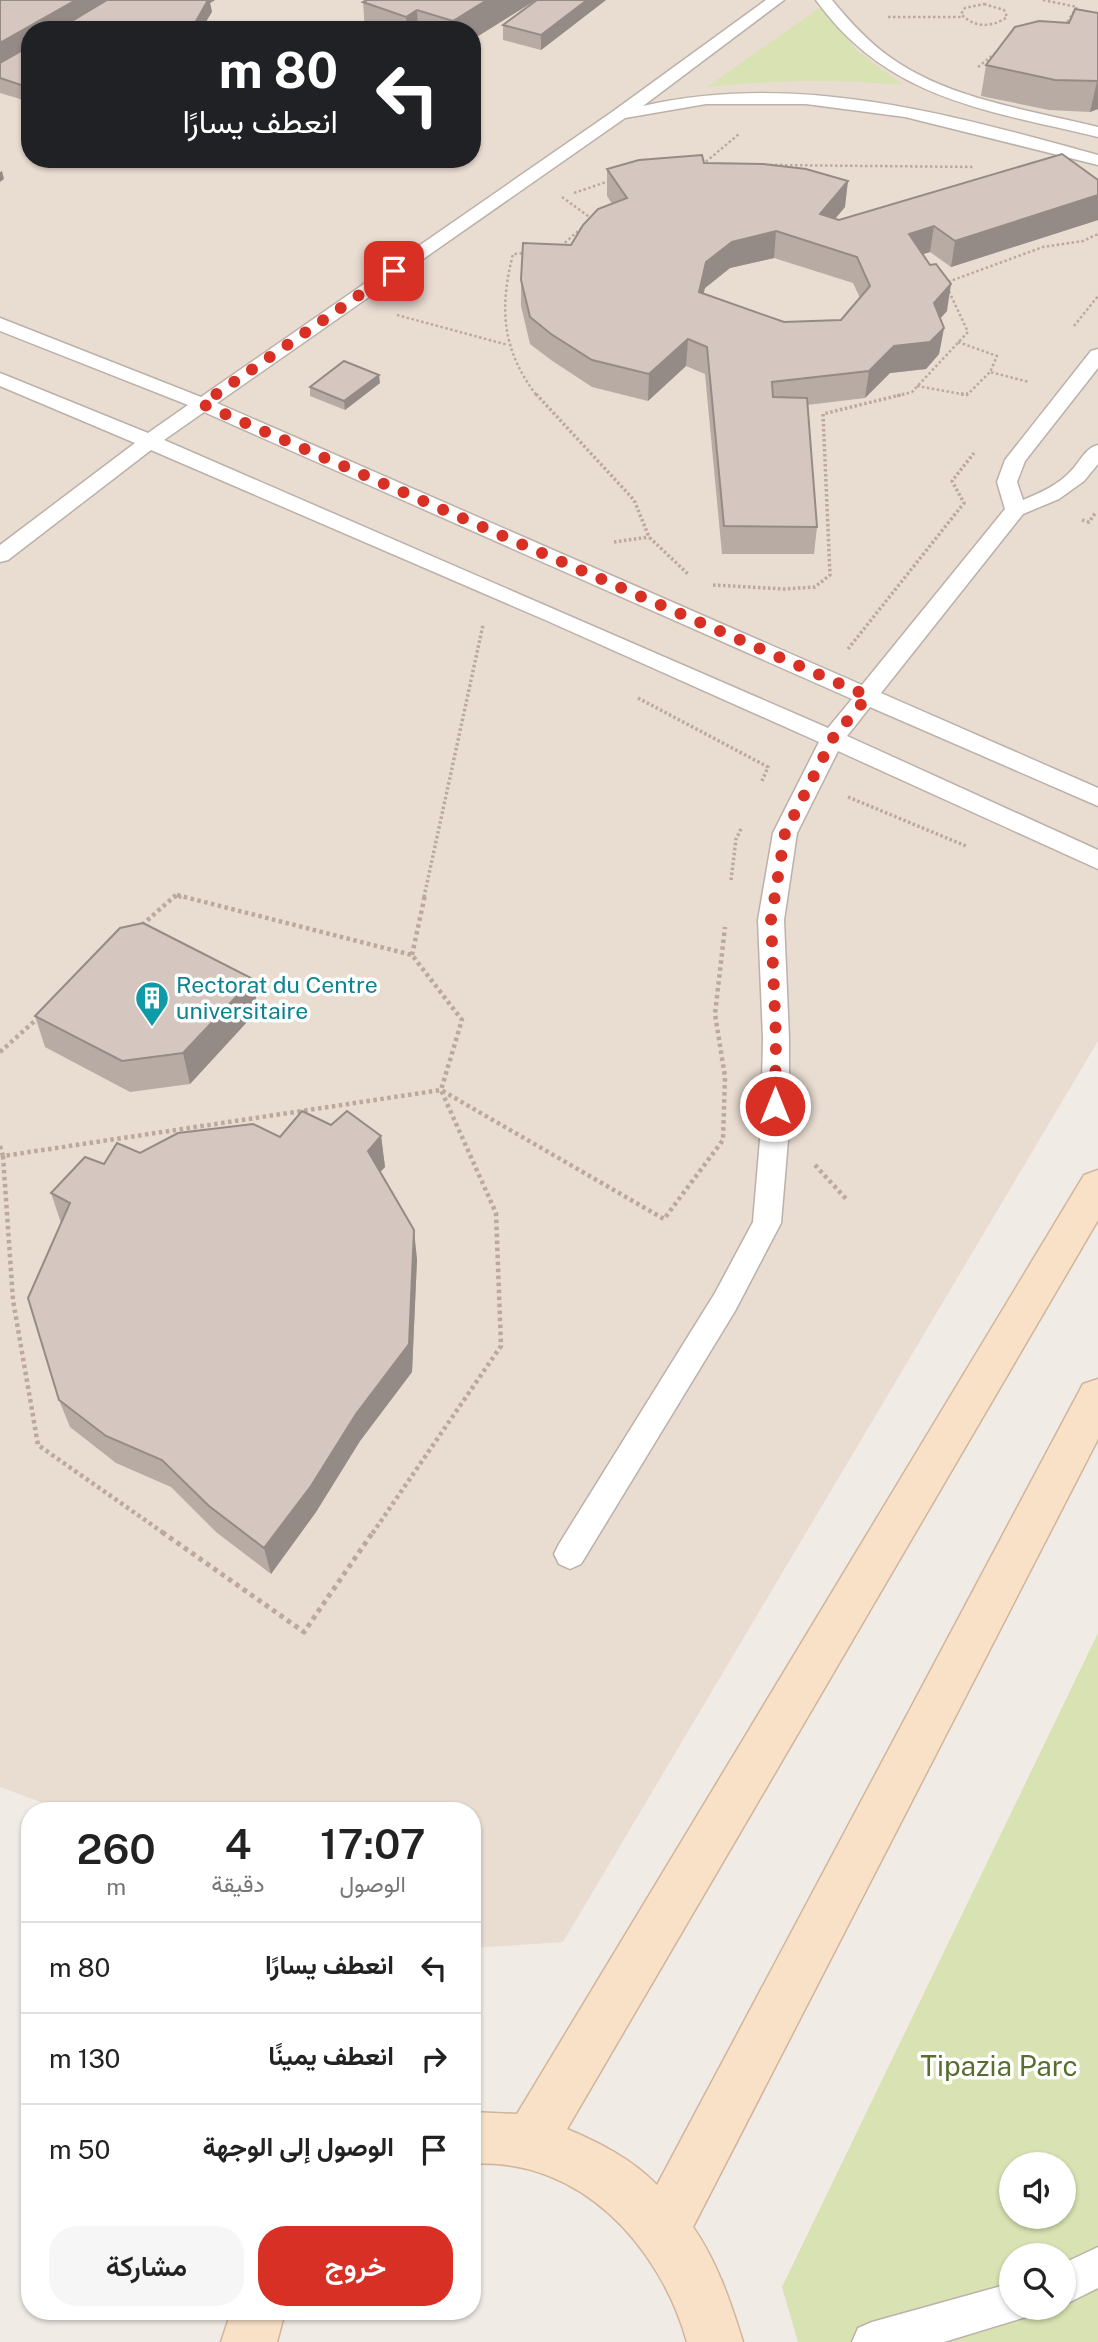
<!DOCTYPE html>
<html lang="ar">
<head>
<meta charset="utf-8">
<style>
  :root { --surface:#fff; --page:#f6f6f6; --text:#222; --muted:#767676; --line:#e0e0e0; --accent:#d93025 }
  body { margin:0; font-family:"Public Sans",Vazirmatn,sans-serif; background:var(--page); color:var(--text); direction:rtl; height:100vh; display:flex; flex-direction:column; font-size:26px; white-space:nowrap }
  * { box-sizing:border-box; margin:0 }
  p { font-size:23px; color:var(--muted) }
  .icon { flex:none; width:38px; height:38px; fill:none; stroke:currentColor; stroke-width:2; stroke-linecap:round; stroke-linejoin:round }
  .map { position:relative; flex:1; overflow:hidden; direction:ltr }
  .sheet { position:absolute; left:21px; top:1802px; width:460px; height:518px; display:flex; flex-direction:column; background:var(--surface); border-radius:28px; box-shadow:0 2px 5px #0004; direction:rtl }
  .sheet>* { flex:none }
  .guide { position:absolute; left:21px; top:21px; width:460px; height:147px; border-radius:28px; box-shadow:0 2px 5px #0004; direction:rtl; background:#202124; color:#fff; overflow:hidden }
  .buttons { position:absolute; left:999px; top:2152px; display:grid; gap:14px }
  .buttons a { display:grid; place-items:center; width:77px; height:77px; border-radius:50%; background:var(--surface); box-shadow:0 2px 5px #0004; font-size:35px }
  .pin { position:absolute; display:grid; place-items:center; width:60px; height:60px; color:#fff; margin:-30px; border-radius:14px; box-shadow:0 4px 10px #0006 }
  .me { position:absolute; width:77px; margin:-38px; rotate:0deg; stroke-linejoin:round; filter:drop-shadow(0 0 5px #0008) }
  .turn { display:flex; align-items:center; gap:24px; height:147px; padding:0 28px; font-size:32px }
  .turn .icon { width:91px; height:91px; stroke-width:2.5 }
  .turn b { display:block; font-size:49px; line-height:60px }
  .eta { display:flex; justify-content:space-evenly; align-items:center; height:119px; text-align:center }
  .eta b { font-size:42px; font-weight:600; line-height:49px }
  .primary-button { display:flex; gap:14px; margin-top:auto; padding:14px 28px }
  .primary-button a { flex:1; height:80px; border-radius:28px; background:var(--accent); color:#fff; font-size:28px; font-weight:600; line-height:80px; text-align:center }
  .primary-button a+a { background:var(--page); color:var(--text) }
  ul { padding:0; list-style:none }
  li { display:flex; align-items:center; gap:21px; height:91px; padding:0 28px; border-top:2px solid var(--line) }
  li div { flex:1 }
  li b { display:block; font-size:26px }
  li em { font-style:normal }
  .map>svg:first-child { display:block }
</style>
</head>
<body>
<div class="map">
<svg width="1098" height="2342" viewBox="0 0 1098 2342">
  <rect width="100%" height="100%" fill="#f1ebe6"/>
  <path fill="#e9dcd1" fill-rule="evenodd" d="M0,0H1098V1041L563,1942L473,1948L472,1811H65L0,1787ZM30,30H472V159H30Z"/>
  <g fill="#d8e2b2" fill-rule="evenodd">
    <path d="M822,6L856,50L903,85C833,79 777,80 707,87Z"/>
    <path d="M1098,1633V2342H798L782,2287ZM1012,2165H1064V2217H1012ZM1012,2256H1064V2308H1012Z"/>
  </g>
  <g fill="none" stroke-linecap="round" stroke-linejoin="round">
    <g stroke="#bcb1a9" stroke-width="3">
      <g id="lane">
        <path d="M766,0H784L643,106C797,71 949,114 1098,155V165L905,117L806,104H706L625,118L217,403L862,685L1005,509L997,482L1005,460L1091,351L1098,349V368L1025,461L1017,482L1023,500C1040,493 1058,485 1071,471C1080,462 1085,448 1098,445V464L1084,481L1059,499L1023,514L881,693L1098,788V806L870,707L847,736L1098,850V869L838,751L797,833L784,920L789,1038V1128L781,1223L735,1311L581,1564L570,1569L559,1564L554,1554L559,1544L715,1293L753,1222L761,1128L763,1038L758,920L773,833L819,742L543,619L151,450L8,560L0,562V545L135,443L0,386V373L148,433L188,405L0,331V318L201,397L612,112ZM204,412L852,699L828,728L164,440Z"/>
        <path d="M816,0H832C850,22 870,44 894,60C953,100 1030,110 1098,127V137C987,110 888,100 816,0Z"/>
        <polygon points="1098,2247 1098,2288 1064,2305 1064,2263"/>
        <polygon points="1012,2283 1012,2308 1030,2308 1026,2317 944,2342 852,2342 858,2328 872,2322"/>
      </g>
    </g>
    <g stroke="#d0b59c" stroke-width="3">
      <g id="secondary">
        <path d="M1098,1170V1220L567,2129C600,2143 632,2159 657,2185L1083,1384L1098,1379V1439L693,2227C717,2261 731,2303 743,2342H687C660,2246 580,2157 472,2164V2112L517,2114L1084,1175Z"/>
        <polygon points="231,2312 285,2312 277,2342 221,2342"/>
      </g>
    </g>
    <g stroke="#bca99c" stroke-width="2.5" stroke-dasharray="2.5 2.5" stroke-linecap="butt">
      <polyline points="1043,0 1077,7 1064,27"/>
      <path d="M984,4L1004,10L1007,17C992,28 974,28 961,14L965,8Z"/>
      <polyline points="888,17 962,17"/>
      <polyline points="978,67 998,51"/>
      <polyline points="702,165 739,134"/>
      <polyline points="770,165 975,167"/>
      <polyline points="574,193 612,180"/>
      <polyline points="562,197 592,219 590,221"/>
      <polyline points="561,246 584,226"/>
      <path d="M527,253L513,254C499,309 502,350 537,396"/>
      <polyline points="397,315 508,345"/>
      <polyline points="1074,326 1098,296"/>
      <polyline points="958,342 997,356 990,372 1029,382"/>
      <polyline points="917,386 967,395 990,372"/>
      <polyline points="897,396 912,392 968,332 945,283 1043,247 1083,241 1098,234"/>
    </g>
    <g stroke="#bca99c" stroke-width="3.5" stroke-dasharray="2.5 2.5" stroke-linecap="butt">
      <polyline points="536,394 634,500 649,537 688,574"/>
      <polyline points="961,394 968,394"/>
      <polyline points="1082,520 1089,522 1096,512"/>
      <polyline points="614,542 649,537"/>
      <polyline points="713,585 784,589 815,587 830,575 823,414 904,394"/>
      <polyline points="848,649 964,503 952,481 974,453"/>
      <polyline points="638,698 768,767 762,781"/>
      <polyline points="848,797 966,846"/>
      <polyline points="731,880 736,839 742,827"/>
      <polyline points="174,897 184,897"/>
      <polyline points="424,897 483,625"/>
    </g>
    <g stroke="#bca99c" stroke-width="4.5" stroke-dasharray="3.5 3.5" stroke-linecap="butt">
      <polyline points="177,895 412,955 462,1020 441,1090 496,1213 501,1346 372,1534"/>
      <polyline points="142,925 176,895"/>
      <polyline points="412,955 425,895"/>
      <polyline points="0,1052 39,1017"/>
      <polyline points="0,1146 3,1156 441,1090 664,1219 723,1140 725,1077 715,1014 725,927"/>
      <polyline points="3,1156 13,1300 38,1445 165,1534"/>
      <polyline points="815,1165 848,1201"/>
    </g>
    <polyline stroke="#bca99c" stroke-width="5" stroke-dasharray="4.5 4.5" stroke-linecap="butt" points="162,1532 304,1632 373,1532"/>
    <use href="#lane" fill="#fff" fill-rule="evenodd"/>
    <use href="#secondary" fill="#f9e1c7" fill-rule="evenodd"/>
  </g>
  <g fill="#b7aba4" fill-rule="evenodd">
    <polygon points="0,0 215,0 210,3 212,12 30,30 30,102 0,93"/>
    <polygon points="536,0 472,30 365,30 363,2"/>
    <polygon points="606,0 541,50 503,40 503,25"/>
    <polygon points="1098,13 1098,109 1090,112 1049,110 981,96 986,65 1069,23"/>
    <path d="M704,163L845,207L835,219L839,220L1098,180V220L951,267L930,252L923,254L947,311L940,318L944,328L939,354L926,369L890,373L865,398L807,405L817,527L814,554H722L705,374L686,366L648,401L592,387L551,360L530,344L521,306V280L571,245L612,204L607,196V169ZM774,258L853,283L860,298L841,320L784,322L703,294L705,288L730,268Z"/>
    <polygon points="380,383 345,410 310,396 310,387"/>
    <polygon points="258,1010 190,1084 130,1092 45,1047 35,1016"/>
    <polygon points="331,1125 381,1136 385,1167 380,1172 417,1259 412,1372 360,1441 316,1512 271,1574 216,1532 171,1487 116,1463 70,1427 59,1400 61,1223 51,1193 104,1164 140,1153 280,1137"/>
  </g>
  <g fill="#958b86">
    <polygon points="76,0 133,0 82,30 30,30 30,60 0,78 0,43"/>
    <polygon points="200,0 215,0 210,3 212,12 201,30 191,30"/>
    <polygon points="487,0 536,0 472,40 472,30 453,30 453,21"/>
    <polygon points="587,0 606,0 541,50 541,35"/>
    <polygon points="417,10 418,30 407,30 406,17"/>
    <polygon points="1097,81 1098,81 1098,109 1090,112"/>
    <polygon points="2,171 4,179 0,182 0,172"/>
    <polygon points="848,181 845,207 817,240 820,214"/>
    <polygon points="1098,195 1098,220 951,267 955,241"/>
    <polygon points="934,226 930,252 905,260 909,234"/>
    <polygon points="776,231 774,258 730,268 705,288 697,319 699,292 706,262 732,242"/>
    <polygon points="951,284 947,311 930,330 934,303"/>
    <polygon points="944,328 939,354 926,369 890,373 865,398 869,371 894,346"/>
    <polygon points="688,339 686,366 648,401 649,374"/>
    <polygon points="379,375 380,383 345,410 344,401"/>
    <polygon points="253,979 258,1010 190,1084 183,1053"/>
    <polygon points="381,1136 385,1167 371,1182 368,1151"/>
    <polygon points="414,1230 417,1259 412,1372 360,1441 316,1512 271,1574 264,1548"/>
  </g>
  <g fill="#d5c7bf" stroke="#958b86" stroke-width="2" fill-rule="evenodd">
    <polygon points="0,0 76,0 0,43"/>
    <polygon points="107,0 208,0 191,30 57,30"/>
    <polygon points="367,0 487,0 453,21 417,10 406,17 363,2"/>
    <polygon points="537,0 587,0 541,35 503,25"/>
    <polygon points="1075,9 1098,13 1098,81 1055,80 986,65 1015,27 1039,21 1069,23"/>
    <polygon points="30,46 30,88 0,78 0,63"/>
    <path d="M1062,154L1098,180V195L955,241L934,226L909,234L930,265L936,264L951,284L934,303L944,328L930,342L894,346L869,371L772,382L773,397L807,398L817,527L724,526L707,347L688,339L649,374L592,360L551,334L530,317L521,280L523,243L571,245L583,225L598,209L627,198L607,169L639,160L702,155L704,163L763,164L806,169L848,181L820,214L839,220ZM776,231L857,257L870,286L841,320L784,322L699,292L706,262L732,242Z"/>
    <polygon points="344,361 379,375 344,401 310,387"/>
    <polygon points="143,923 253,979 183,1053 122,1061 35,1016 120,928"/>
    <polygon points="302,1111 331,1125 347,1111 381,1136 368,1151 414,1230 409,1344 356,1414 311,1486 264,1548 209,1506 162,1460 106,1436 59,1400 28,1298 70,1203 51,1193 85,1157 104,1164 117,1143 140,1153 178,1133 253,1124 280,1137"/>
  </g>
  <g fill="none" stroke-linecap="round" stroke-linejoin="round">
    <polyline stroke="#d93025" stroke-width="12" stroke-dasharray="0 21.6" points="394,271 202,404 868,696 833,738 785,833 771,920 776,1038 775,1106"/>
  </g>
  <defs>
    <g id="building-pin" transform="scale(1.75)"><path d="M0 17L-7.5 6A9.5 9.5 0 1 1 7.5 6Z" fill="#0f9aa8" stroke="#fff"/><path d="M-4-6H4V6H1V3H-1V6H-4ZM-2.5-4.3h1.7v1.8h-1.7ZM.8-4.3h1.7v1.8H.8ZM-2.5-1h1.7V.8h-1.7ZM.8-1h1.7V.8H.8Z" fill="#fff"/></g>
  </defs>
  <g fill-rule="evenodd">
    <use href="#building-pin" x="152" y="998"/>
  </g>
  <g text-anchor="middle" stroke-width="7" stroke-linejoin="round" paint-order="stroke">
    <g font-size="23" fill="#0d838f" stroke="#fff" text-anchor="start">
      <text x="176" y="993">Rectorat du Centre<tspan x="176" dy="26">universitaire</tspan></text>
    </g>
    <g font-size="28" fill="#566f2e" stroke="#fff">
      <text x="999" y="2076">Tipazia Parc</text>
    </g>
  </g>
</svg>
<div class="buttons">
<a><svg class="icon" aria-label="sound" viewBox="0 0 24 24"><path d="M4 9h4l5-4v14l-5-4H4zM17 9q2 3 0 6"/></svg></a>
<a><svg class="icon" aria-label="search" viewBox="0 0 24 24"><circle cx="10" cy="10" r="6"/><path d="M15 15l6 6"/></svg></a>
</div>
<div class="pin" style="left:394px;top:271px;background:#d93025"><svg class="icon" aria-label="arrive" viewBox="0 0 24 24"><path d="M6 21V4h12l-3 4 3 4H6"/></svg></div>
<svg class="me" style="left:775px;top:1106px" viewBox="-20 -20 40 40"><circle r="17" fill="#d93025" stroke="#fff" stroke-width="3"/><path d="M0-11L8 9 0 5-8 9z" fill="#fff"/></svg>
<div class="guide">
<div class="turn"><svg class="icon" aria-label="left" viewBox="0 0 24 24"><path d="M17 20v-9H6M10 6l-5 5 5 5"/></svg><div><b>80 m</b>انعطف يسارًا</div></div>
</div>
<section class="sheet">
<div class="eta">
<div><b>17:07</b><p>الوصول</p></div>
<div><b>4</b><p>دقيقة</p></div>
<div><b>260</b><p>m</p></div>
</div>
<ul>
<li><svg class="icon" aria-label="left" viewBox="0 0 24 24"><path d="M17 20v-9H6M10 6l-5 5 5 5"/></svg><div><b>انعطف يسارًا</b></div><em>80 m</em></li>
<li><svg class="icon" aria-label="right" viewBox="0 0 24 24"><path d="M7 20v-9h11M14 6l5 5-5 5"/></svg><div><b>انعطف يمينًا</b></div><em>130 m</em></li>
<li><svg class="icon" aria-label="arrive" viewBox="0 0 24 24"><path d="M6 21V4h12l-3 4 3 4H6"/></svg><div><b>الوصول إلى الوجهة</b></div><em>50 m</em></li>
</ul>
<div class="primary-button"><a>خروج</a><a>مشاركة</a></div>
</section>
</div>
</body>
</html>
